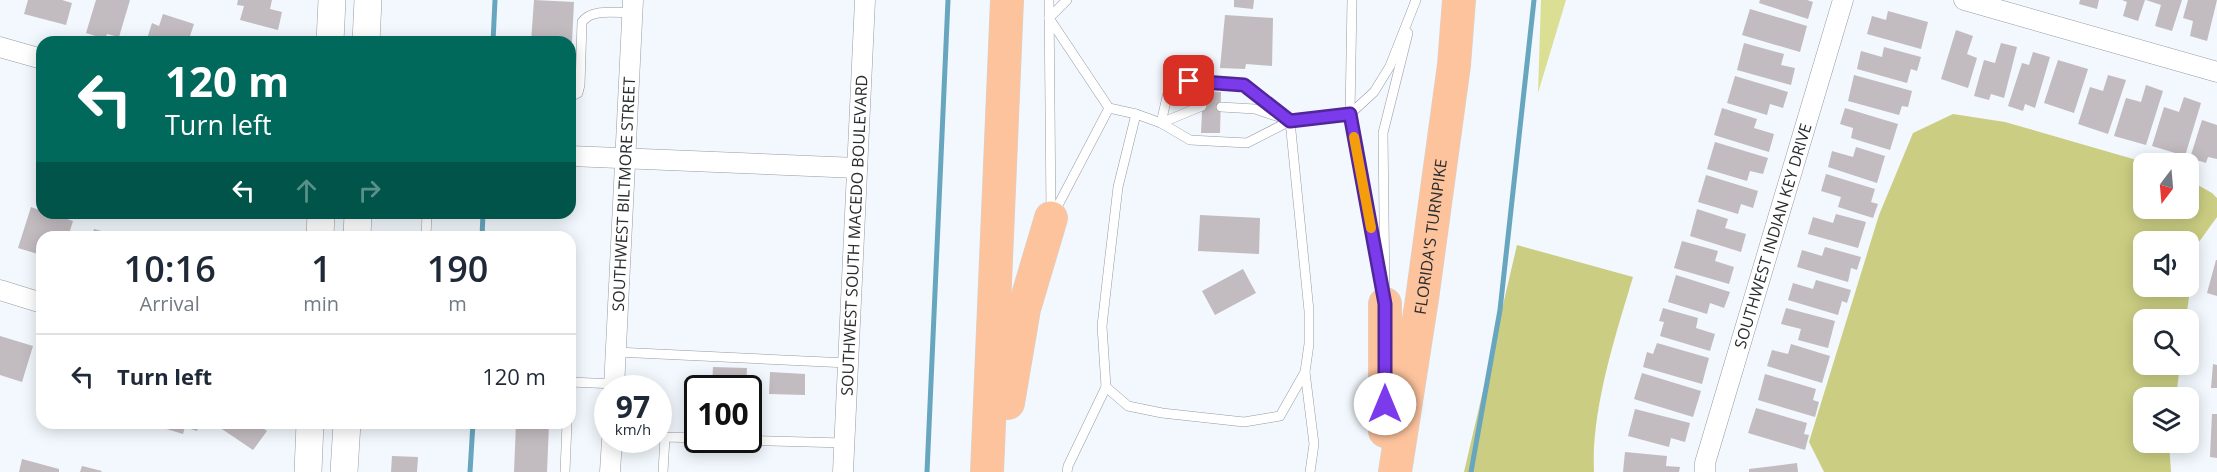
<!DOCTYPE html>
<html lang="en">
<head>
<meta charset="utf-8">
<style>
  :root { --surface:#fff; --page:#f6f6f7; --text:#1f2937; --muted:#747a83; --line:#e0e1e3 }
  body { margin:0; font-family:"Open Sans",sans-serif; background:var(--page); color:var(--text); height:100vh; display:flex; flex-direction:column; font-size:22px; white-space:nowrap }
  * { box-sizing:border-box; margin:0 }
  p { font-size:20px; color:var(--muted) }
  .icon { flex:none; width:33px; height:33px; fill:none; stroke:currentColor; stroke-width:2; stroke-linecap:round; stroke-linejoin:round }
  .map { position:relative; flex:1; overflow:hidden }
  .side { position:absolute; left:36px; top:231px; width:540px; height:198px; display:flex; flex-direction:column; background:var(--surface); border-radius:18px; box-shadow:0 3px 15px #0003 }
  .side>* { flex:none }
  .banner { position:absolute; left:36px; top:36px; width:540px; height:183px; border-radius:18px; box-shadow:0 3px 15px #0003; background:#00695c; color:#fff; overflow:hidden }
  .needle { width:39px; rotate:196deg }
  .buttons { position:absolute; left:2133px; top:153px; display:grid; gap:12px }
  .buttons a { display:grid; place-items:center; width:66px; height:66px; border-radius:12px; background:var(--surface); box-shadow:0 3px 15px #0003; font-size:30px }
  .speed { position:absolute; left:594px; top:375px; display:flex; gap:12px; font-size:30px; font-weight:700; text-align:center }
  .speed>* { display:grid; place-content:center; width:78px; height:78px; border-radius:50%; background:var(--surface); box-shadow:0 3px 15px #0003; line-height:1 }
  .speed small { font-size:15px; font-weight:400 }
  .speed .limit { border:3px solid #111; border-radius:9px; background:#fff; color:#111 }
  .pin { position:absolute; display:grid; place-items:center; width:51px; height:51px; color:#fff; margin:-26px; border-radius:12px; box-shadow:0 3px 9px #0006 }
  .me { position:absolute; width:66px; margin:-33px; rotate:0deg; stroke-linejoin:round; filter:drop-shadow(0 0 4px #0008) }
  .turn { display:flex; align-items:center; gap:21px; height:126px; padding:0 30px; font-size:27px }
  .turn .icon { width:78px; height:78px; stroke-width:2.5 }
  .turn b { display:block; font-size:42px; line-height:51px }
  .lanes { display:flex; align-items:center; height:57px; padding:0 30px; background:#0003; justify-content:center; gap:30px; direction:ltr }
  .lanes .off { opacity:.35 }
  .eta { display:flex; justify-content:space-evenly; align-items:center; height:102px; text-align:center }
  .eta b { font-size:36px; font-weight:600; line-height:42px }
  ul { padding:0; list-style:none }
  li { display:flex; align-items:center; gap:18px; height:84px; padding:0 30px; border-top:2px solid var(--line) }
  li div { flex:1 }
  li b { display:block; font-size:22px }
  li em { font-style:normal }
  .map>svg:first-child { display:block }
</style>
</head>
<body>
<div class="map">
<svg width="2217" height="472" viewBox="0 0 2217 472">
  <rect width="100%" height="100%" fill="#f2f8fd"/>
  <polygon fill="#dbdf93" points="1541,0 1566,0 1538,93"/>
  <g fill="#cbce82" fill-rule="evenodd">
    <path d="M1953,114L2005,122L2147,163L2144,164V208H2188L2189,180L2212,193L2217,198V217L2196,246L2186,319L2144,320V364L2180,365L2176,397L2144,398V442L2169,443L2171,472H1824L1809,442L1879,215L1913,133ZM2144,242H2188V286H2144Z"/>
    <path d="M1517,245L1633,277C1615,337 1591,410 1594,472H1464Z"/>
  </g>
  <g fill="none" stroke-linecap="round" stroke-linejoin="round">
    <g stroke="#67a6be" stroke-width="5">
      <polyline points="493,42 495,0"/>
      <polyline points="482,237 483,213"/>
      <polyline points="470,472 473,423"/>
      <polyline points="927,472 948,0"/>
      <polyline points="1471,472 1500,310 1534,0"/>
    </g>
  </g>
  <g fill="#c2bbbf">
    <polygon points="28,0 62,0 72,3 66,25 24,14"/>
    <polygon points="96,0 130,0 119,37 107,34 105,39 86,33"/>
    <polygon points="238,0 272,0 270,9 282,12 278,30 240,20 244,6 237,5"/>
    <polygon points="534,0 574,2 572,42 531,42"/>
    <polygon points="1234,0 1254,0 1253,9 1234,7"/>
    <polygon points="1760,0 1807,0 1813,2 1808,19 1759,3"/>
    <polygon points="2080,0 2099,0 2097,9 2079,4"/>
    <polygon points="2145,0 2138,21 2123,16 2127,2 2122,0"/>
    <polygon points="2146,0 2182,0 2172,31 2155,26 2161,5"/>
    <polygon points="2188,0 2217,0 2207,41 2190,36 2193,21 2183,18"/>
    <polygon points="1750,9 1807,26 1800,52 1742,35"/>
    <polygon points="1888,11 1928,22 1921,49 1867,34 1872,16 1886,20"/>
    <polygon points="163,14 194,24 188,42 146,42 152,23 159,26"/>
    <polygon points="1225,15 1273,18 1272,66 1246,64 1245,69 1220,68"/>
    <polygon points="1956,30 1973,36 1967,54 1977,58 1968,88 1941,79"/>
    <polygon points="1744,43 1784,54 1781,65 1795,68 1791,85 1737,70"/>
    <polygon points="2001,43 2017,47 2004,98 1991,94 1989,100 1974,96 1984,60 1995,63"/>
    <polygon points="1884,47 1921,57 1917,71 1911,69 1907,83 1857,69 1861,51 1882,57"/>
    <polygon points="2033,52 2050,57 2035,108 2025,104 2023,111 2008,106 2022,63 2029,65"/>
    <polygon points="2058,60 2088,69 2074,113 2044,103"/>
    <polygon points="1854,75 1912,91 1908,107 1902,106 1899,115 1848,101"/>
    <polygon points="2108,75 2126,80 2108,134 2078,124 2090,87 2103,91"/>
    <polygon points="1735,76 1788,92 1783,108 1770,104 1767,115 1727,103"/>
    <polygon points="2146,85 2163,91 2146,145 2114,136 2126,98 2141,102"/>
    <polygon points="1203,91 1221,92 1220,133 1201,133"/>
    <polygon points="2184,97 2201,103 2185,156 2152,146 2164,107 2179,112"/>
    <polygon points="1722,108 1757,119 1754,128 1774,134 1769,152 1714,135"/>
    <polygon points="1845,108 1898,124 1890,150 1851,138 1853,128 1840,124"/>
    <polygon points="2202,120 2217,125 2217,159 2208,157 2206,163 2190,158"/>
    <polygon points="1715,142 1768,158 1763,174 1750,171 1747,181 1707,169"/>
    <polygon points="1856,147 1885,156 1877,183 1828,167 1832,151 1853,157"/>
    <polygon points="1826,174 1875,189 1871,202 1878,204 1873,218 1838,207 1841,197 1821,191"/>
    <polygon points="1706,175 1758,191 1753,208 1741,204 1738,214 1698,202"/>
    <polygon points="31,207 42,211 42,213 49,213 73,221 68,237 42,237 42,263 39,263 41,255 18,248"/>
    <polygon points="1697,209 1728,219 1725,228 1746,234 1741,252 1690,236"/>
    <polygon points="1836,214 1866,222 1858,248 1808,234 1813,217 1833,223"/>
    <polygon points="1200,215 1260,218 1259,254 1198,251"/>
    <polygon points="94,229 120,236 119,237 92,237"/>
    <polygon points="1682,241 1718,251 1715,261 1734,267 1729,284 1674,268"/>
    <polygon points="1825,247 1861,257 1857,270 1851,268 1848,282 1797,267 1802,250 1822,256"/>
    <polygon points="2216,260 2217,260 2217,296 2207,293"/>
    <polygon points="1243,269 1256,293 1215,315 1202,291"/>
    <polygon points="1676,275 1730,292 1724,308 1710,303 1707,314 1668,302"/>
    <polygon points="1816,280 1851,290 1847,303 1842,301 1838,315 1788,300 1793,283 1813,289"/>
    <polygon points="1663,308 1698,318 1696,328 1715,334 1710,351 1660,336 1664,322 1659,321"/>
    <polygon points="1786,308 1835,321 1828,348 1798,340 1801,329 1781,324"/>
    <polygon points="0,336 33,346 22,382 0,375"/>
    <polygon points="1657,343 1709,358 1702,384 1643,367 1647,352 1653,354"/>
    <polygon points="1791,344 1830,356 1822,383 1767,366 1772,350 1788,354"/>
    <polygon points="2213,364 2217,365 2217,388 2211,388"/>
    <polygon points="713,367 747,368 746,388 712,388"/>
    <polygon points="770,372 805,374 805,395 769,394"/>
    <polygon points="1642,373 1701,391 1693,417 1634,399"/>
    <polygon points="1765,374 1816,389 1813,400 1819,402 1815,417 1758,400"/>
    <polygon points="1756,408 1807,423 1804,434 1809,435 1805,450 1748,433"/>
    <polygon points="1635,409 1690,423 1685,442 1671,438 1669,447 1628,436"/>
    <polygon points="2212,414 2217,414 2217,458 2210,457"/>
    <polygon points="161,423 199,423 197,431 185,427 183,434 160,427"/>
    <polygon points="217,423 256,423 267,431 253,450 216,425"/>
    <polygon points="516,423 549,423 547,472 514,472"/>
    <polygon points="1625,452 1667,456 1666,466 1680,467 1679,472 1623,472"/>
    <polygon points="392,456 418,457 417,472 391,472"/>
    <polygon points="22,459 59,469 59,472 19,472"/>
    <polygon points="1797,463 1798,472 1749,472 1749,469"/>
    <polygon points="82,466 102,471 101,472 80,472"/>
  </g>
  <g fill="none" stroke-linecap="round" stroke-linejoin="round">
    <g stroke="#969ba0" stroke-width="10">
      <g id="lane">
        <polyline points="1049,0 1051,214"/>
        <polyline points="1067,0 1049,18 1109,108 1136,114 1161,123 1190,140 1247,143 1290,121 1350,114 1374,92 1390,66 1416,0"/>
        <polyline points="1352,0 1350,114 1380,278"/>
        <path d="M570,97L578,93L580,85L582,22C592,8 617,13 633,13"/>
        <polyline points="1221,107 1255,109 1282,118"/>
        <polyline points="1136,114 1118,187 1109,264 1102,326 1106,387 1128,406 1162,413 1244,422 1280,416 1305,372"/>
        <polyline points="1161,123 1169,88 1189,81 1244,85 1290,121 1309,311 1309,344 1305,372 1314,444 1310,472"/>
        <polyline points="1161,123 1202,106"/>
        <polyline points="1054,213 1109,108"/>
        <polyline points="426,237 427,213"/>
        <polyline points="1385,299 1383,133 1408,33"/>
        <polyline points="616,352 848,363"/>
        <polyline points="570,382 615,384"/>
        <polyline points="737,440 844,443"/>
        <polyline points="565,472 567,423"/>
        <polyline points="663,472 665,437 698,438"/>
        <polyline points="1067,472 1068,466 1106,387"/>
      </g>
    </g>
    <g stroke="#969ba0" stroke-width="21">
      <g id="street">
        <polyline points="1964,0 2217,72"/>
        <polyline points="0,47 42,59"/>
        <polyline points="570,156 857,168"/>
        <polyline points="0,290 42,303"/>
        <path id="s1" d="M614,388L633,0"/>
        <polyline points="610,472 612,440"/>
        <path id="s2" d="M843,472L865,0"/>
        <path id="s3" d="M1705,472V463L1843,0"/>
      </g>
    </g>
    <g stroke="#969ba0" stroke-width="28">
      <g id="secondary">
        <polyline points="330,42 332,0"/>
        <polyline points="366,42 368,0"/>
        <polyline points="320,237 321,213"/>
        <polyline points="357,237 358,213"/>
        <polyline points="308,472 310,423"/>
        <polyline points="344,472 347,423"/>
      </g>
    </g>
    <g stroke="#d4d5d5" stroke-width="34">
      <g id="highway">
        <polyline points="1385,304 1385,431"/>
        <polyline points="1008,403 1024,309 1051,218"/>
        <polyline points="987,472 1007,0"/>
        <path id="s4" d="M1395,472L1422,299L1454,65L1459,0"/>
      </g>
    </g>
    <use href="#lane" stroke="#fff" stroke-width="9"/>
    <use href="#street" stroke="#fff" stroke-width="20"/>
    <use href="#secondary" stroke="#fff" stroke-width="27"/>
    <use href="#highway" stroke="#fdc39d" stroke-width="33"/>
  </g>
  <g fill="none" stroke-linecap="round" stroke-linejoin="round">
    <g stroke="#51269a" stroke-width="15">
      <polyline id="route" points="1189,81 1244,85 1290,121 1350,114 1385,304 1385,404"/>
    </g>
    <use href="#route" stroke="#7c3aed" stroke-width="10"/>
    <polyline stroke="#f59e0b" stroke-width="10" points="1354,137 1371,228"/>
  </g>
  <g text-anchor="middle" stroke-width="5" stroke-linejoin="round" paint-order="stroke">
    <g font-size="16" fill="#2a2c2e" stroke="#fff">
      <text dy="6" stroke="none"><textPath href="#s1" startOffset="194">SOUTHWEST BILTMORE STREET</textPath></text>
      <text dy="6" stroke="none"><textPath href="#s2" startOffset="237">SOUTHWEST SOUTH MACEDO BOULEVARD</textPath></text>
      <text dy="6" stroke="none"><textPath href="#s4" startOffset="238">FLORIDA'S TURNPIKE</textPath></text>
      <text dy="6" stroke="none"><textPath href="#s3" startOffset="246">SOUTHWEST INDIAN KEY DRIVE</textPath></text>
    </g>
  </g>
</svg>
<div class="buttons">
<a><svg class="needle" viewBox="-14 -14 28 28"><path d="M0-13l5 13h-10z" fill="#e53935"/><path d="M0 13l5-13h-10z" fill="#747a83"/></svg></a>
<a><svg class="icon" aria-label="sound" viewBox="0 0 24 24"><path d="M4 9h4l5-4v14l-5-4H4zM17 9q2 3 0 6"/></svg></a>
<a><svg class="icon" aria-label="search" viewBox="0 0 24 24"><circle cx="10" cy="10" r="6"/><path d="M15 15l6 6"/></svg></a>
<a><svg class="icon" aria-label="layers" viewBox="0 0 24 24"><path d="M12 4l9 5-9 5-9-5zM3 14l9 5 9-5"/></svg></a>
</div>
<div class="speed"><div>97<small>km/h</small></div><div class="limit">100</div></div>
<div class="pin" style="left:1189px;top:81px;background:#d93025"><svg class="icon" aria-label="arrive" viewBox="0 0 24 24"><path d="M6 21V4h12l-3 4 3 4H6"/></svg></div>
<svg class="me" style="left:1385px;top:404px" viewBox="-20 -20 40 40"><circle r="19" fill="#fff"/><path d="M0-13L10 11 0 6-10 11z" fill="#7c3aed"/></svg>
<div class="banner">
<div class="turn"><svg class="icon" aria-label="left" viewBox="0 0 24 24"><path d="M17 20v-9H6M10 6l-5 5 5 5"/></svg><div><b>120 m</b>Turn left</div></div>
<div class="lanes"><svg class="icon" aria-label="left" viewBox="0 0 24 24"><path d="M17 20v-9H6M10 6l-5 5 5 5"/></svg><svg class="icon off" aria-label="ahead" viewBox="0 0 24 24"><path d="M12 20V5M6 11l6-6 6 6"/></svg><svg class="icon off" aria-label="right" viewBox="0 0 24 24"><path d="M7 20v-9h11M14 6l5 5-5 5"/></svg></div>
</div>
<section class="side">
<div class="eta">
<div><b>10:16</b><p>Arrival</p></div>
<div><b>1</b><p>min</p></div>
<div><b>190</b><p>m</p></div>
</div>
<ul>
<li><svg class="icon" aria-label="left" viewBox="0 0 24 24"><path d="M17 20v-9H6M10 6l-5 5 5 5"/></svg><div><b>Turn left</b></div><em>120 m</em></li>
</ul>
</section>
</div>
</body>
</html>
